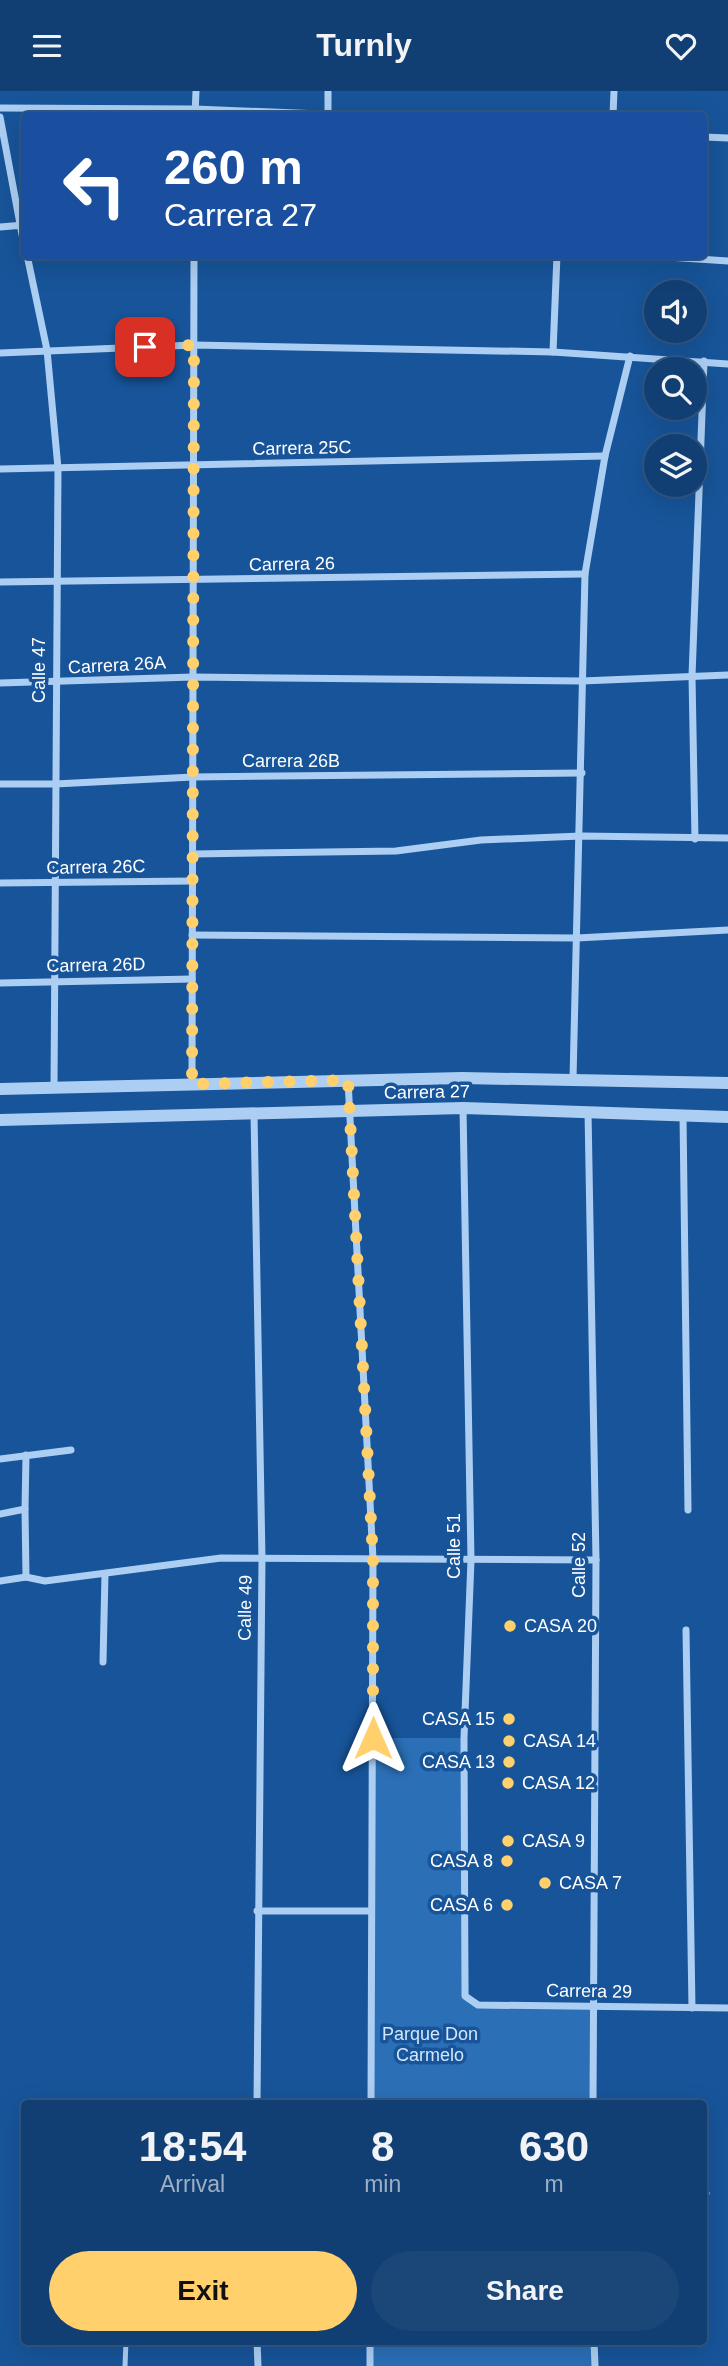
<!DOCTYPE html>
<html lang="en">
<head>
<meta charset="utf-8">
<style>
  :root { --surface:#113f73; --page:#1a4678; --text:#f1f3f6; --muted:#9cafc4; --line:#305885; --accent:#ffd06c }
  body { margin:0; font-family:Helvetica,sans-serif; background:var(--page); color:var(--text); height:100vh; display:flex; flex-direction:column; font-size:26px; white-space:nowrap }
  * { box-sizing:border-box; margin:0 }
  p { font-size:23px; color:var(--muted) }
  .icon { flex:none; width:38px; height:38px; fill:none; stroke:currentColor; stroke-width:2; stroke-linecap:round; stroke-linejoin:round }
  .map { position:relative; flex:1; overflow:hidden }
  .drawer { position:absolute; left:21px; top:2009px; width:686px; height:245px; display:flex; flex-direction:column; background:var(--surface); border-radius:7px; box-shadow:0 7px 28px #0002,0 0 0 2px var(--line) }
  .drawer>* { flex:none }
  .banner { position:absolute; left:21px; top:21px; width:686px; height:147px; border-radius:7px; box-shadow:0 7px 28px #0002,0 0 0 2px var(--line); background:#1a4fa0; color:#fff; overflow:hidden }
  .tools { position:absolute; left:644px; top:189px; display:grid; gap:14px }
  .tools a { display:grid; place-items:center; width:63px; height:63px; border-radius:50%; background:var(--surface); box-shadow:0 7px 28px #0002,0 0 0 2px var(--line); font-size:35px }
  .pin { position:absolute; display:grid; place-items:center; width:60px; height:60px; color:#fff; margin:-30px; border-radius:14px; box-shadow:0 4px 10px #0006 }
  .me { position:absolute; width:77px; margin:-38px; rotate:0deg; stroke-linejoin:round; filter:drop-shadow(0 0 5px #0008) }
  .turn { display:flex; align-items:center; gap:24px; height:147px; padding:0 28px; font-size:32px }
  .turn .icon { width:91px; height:91px; stroke-width:2.5 }
  .turn b { display:block; font-size:49px; line-height:60px }
  .eta { display:flex; justify-content:space-evenly; align-items:center; height:119px; text-align:center }
  .eta b { font-size:42px; font-weight:600; line-height:49px }
  .primary-button { display:flex; gap:14px; margin-top:auto; padding:14px 28px }
  .primary-button a { flex:1; height:80px; border-radius:42px; background:var(--accent); color:#111; font-size:28px; font-weight:600; line-height:80px; text-align:center }
  .primary-button a+a { background:var(--page); color:var(--text) }
  header { display:flex; justify-content:space-between; align-items:center; height:91px; padding:0 28px; background:var(--surface); font-size:32px; font-weight:600 }
  .map>svg:first-child { display:block }
</style>
</head>
<body>
<header><svg class="icon" aria-label="menu" viewBox="0 0 24 24"><path d="M4 6h16M4 12h16M4 18h16"/></svg>Turnly<svg class="icon" aria-label="heart" viewBox="0 0 24 24"><path d="M12 20l-8-8c-3-5 5-10 8-4 3-6 11-1 8 4z"/></svg></header>
<div class="map">
<svg width="728" height="2275" viewBox="0 0 728 2275">
  <rect width="100%" height="100%" fill="#175499"/>
  <g fill="#2b6fb6">
    <polygon points="373,1647 464,1647 469,1910 593,1917 593,2012 371,2012"/>
    <polygon points="370,2251 594,2251 595,2275 370,2275"/>
  </g>
  <g fill="none" stroke-linecap="round" stroke-linejoin="round">
    <polyline stroke="#accef2" stroke-width="5" points="125,2275 126,2250"/>
    <g stroke="#accef2" stroke-width="7">
      <polyline points="328,0 328,23"/>
      <polyline points="0,17 195,18 344,24"/>
      <polyline points="195,24 196,0"/>
      <polyline points="613,24 614,0"/>
      <polyline points="0,26 24,154"/>
      <polyline points="704,46 728,47"/>
      <polyline points="0,136 24,134"/>
      <polyline points="27,164 47,259 58,377 54,997"/>
      <polyline points="637,164 728,170"/>
      <polyline points="553,261 557,164"/>
      <polyline points="0,262 194,254 553,261 728,273"/>
      <polyline points="0,378 605,365"/>
      <polyline points="0,491 585,483"/>
      <polyline points="0,592 193,586 582,590 728,584"/>
      <polyline points="0,693 55,693 193,686 582,682"/>
      <polyline points="695,748 692,585 704,270"/>
      <polyline points="193,763 396,760 481,749 581,745 728,747"/>
      <polyline points="0,792 193,790"/>
      <polyline points="192,844 577,847 728,839"/>
      <polyline points="0,892 192,888"/>
      <polyline points="573,988 585,483 605,365 630,265"/>
      <polyline points="348,989 373,1468 371,2012"/>
      <polyline points="192,993 194,164"/>
      <polyline points="463,1017 471,1469 464,1647 465,1905 478,1914 728,1917"/>
      <polyline points="588,1020 596,1469 593,2012"/>
      <polyline points="254,1023 262,1468 257,2012"/>
      <polyline points="683,1024 688,1419"/>
      <polyline points="0,1368 71,1359"/>
      <polyline points="25,1418 26,1364"/>
      <polyline points="0,1423 25,1418 26,1486"/>
      <polyline points="0,1490 26,1486 45,1490 221,1467 596,1469"/>
      <polyline points="686,1539 692,1917"/>
      <polyline points="103,1571 105,1483"/>
      <polyline points="257,1820 371,1820"/>
      <polyline points="704,2103 706,2102"/>
      <polyline points="257,2250 258,2275"/>
      <polyline points="594,2250 595,2275"/>
      <polyline points="370,2275 370,2250"/>
    </g>
    <g stroke="#accef2" stroke-width="12">
      <polyline points="0,998 462,987 728,992"/>
      <polyline points="0,1029 463,1017 728,1026"/>
    </g>
  </g>
  <g fill="none" stroke-linecap="round" stroke-linejoin="round">
    <polyline stroke="#ffd06c" stroke-width="12" stroke-dasharray="0 21.6" points="145,256 194,254 192,993 348,989 373,1468 373,1647"/>
  </g>
  <g fill="#ffd06c" stroke="#175499" stroke-width="2.5">
    <circle cx="510" cy="1535" r="7"/>
    <circle cx="509" cy="1628" r="7"/>
    <circle cx="509" cy="1650" r="7"/>
    <circle cx="509" cy="1671" r="7"/>
    <circle cx="508" cy="1692" r="7"/>
    <circle cx="508" cy="1750" r="7"/>
    <circle cx="507" cy="1770" r="7"/>
    <circle cx="545" cy="1792" r="7"/>
    <circle cx="507" cy="1814" r="7"/>
  </g>
  <g text-anchor="middle" stroke-width="7" stroke-linejoin="round" paint-order="stroke">
    <g font-size="18" fill="#fff" stroke="#175499">
      <text transform="translate(302 357) rotate(-1)" y="6">Carrera 25C</text>
      <text transform="translate(292 473) rotate(-1)" y="6">Carrera 26</text>
      <text transform="translate(117 574) rotate(-3)" y="6">Carrera 26A</text>
      <text transform="translate(39 579) rotate(-90)" y="6">Calle 47</text>
      <text x="291" y="676">Carrera 26B</text>
      <text transform="translate(96 776) rotate(-1)" y="6">Carrera 26C</text>
      <text transform="translate(96 874) rotate(-1)" y="6">Carrera 26D</text>
      <text transform="translate(427 1001) rotate(-1)" y="6">Carrera 27</text>
      <text transform="translate(454 1455) rotate(-90)" y="6">Calle 51</text>
      <text transform="translate(579 1474) rotate(-90)" y="6">Calle 52</text>
      <text transform="translate(245 1517) rotate(-89)" y="6">Calle 49</text>
      <text transform="translate(589 1900) rotate(1)" y="6">Carrera 29</text>
    </g>
    <g font-size="18" fill="#fff" stroke="#175499" text-anchor="start">
      <text x="524" y="1541">CASA 20</text>
      <text x="495" y="1634" text-anchor="end">CASA 15</text>
      <text x="523" y="1656">CASA 14</text>
      <text x="495" y="1677" text-anchor="end">CASA 13</text>
      <text x="522" y="1698">CASA 12</text>
      <text x="522" y="1756">CASA 9</text>
      <text x="493" y="1776" text-anchor="end">CASA 8</text>
      <text x="559" y="1798">CASA 7</text>
      <text x="493" y="1820" text-anchor="end">CASA 6</text>
    </g>
    <g font-size="18" fill="#d3e7fc" stroke="#175499">
      <text x="430" y="1949">Parque Don<tspan x="430" dy="21">Carmelo</tspan></text>
    </g>
  </g>
</svg>
<div class="tools">
<a><svg class="icon" aria-label="sound" viewBox="0 0 24 24"><path d="M4 9h4l5-4v14l-5-4H4zM17 9q2 3 0 6"/></svg></a>
<a><svg class="icon" aria-label="search" viewBox="0 0 24 24"><circle cx="10" cy="10" r="6"/><path d="M15 15l6 6"/></svg></a>
<a><svg class="icon" aria-label="layers" viewBox="0 0 24 24"><path d="M12 4l9 5-9 5-9-5zM3 14l9 5 9-5"/></svg></a>
</div>
<div class="pin" style="left:145px;top:256px;background:#d93025"><svg class="icon" aria-label="arrive" viewBox="0 0 24 24"><path d="M6 21V4h12l-3 4 3 4H6"/></svg></div>
<svg class="me" style="left:373px;top:1647px" viewBox="-20 -20 40 40"><path d="M0-17L14 15 0 8-14 15z" fill="#ffd06c" stroke="#fff" stroke-width="4"/></svg>
<div class="banner">
<div class="turn"><svg class="icon" aria-label="left" viewBox="0 0 24 24"><path d="M17 20v-9H6M10 6l-5 5 5 5"/></svg><div><b>260 m</b>Carrera 27</div></div>
</div>
<section class="drawer">
<div class="eta">
<div><b>18:54</b><p>Arrival</p></div>
<div><b>8</b><p>min</p></div>
<div><b>630</b><p>m</p></div>
</div>
<div class="primary-button"><a>Exit</a><a>Share</a></div>
</section>
</div>
</body>
</html>
